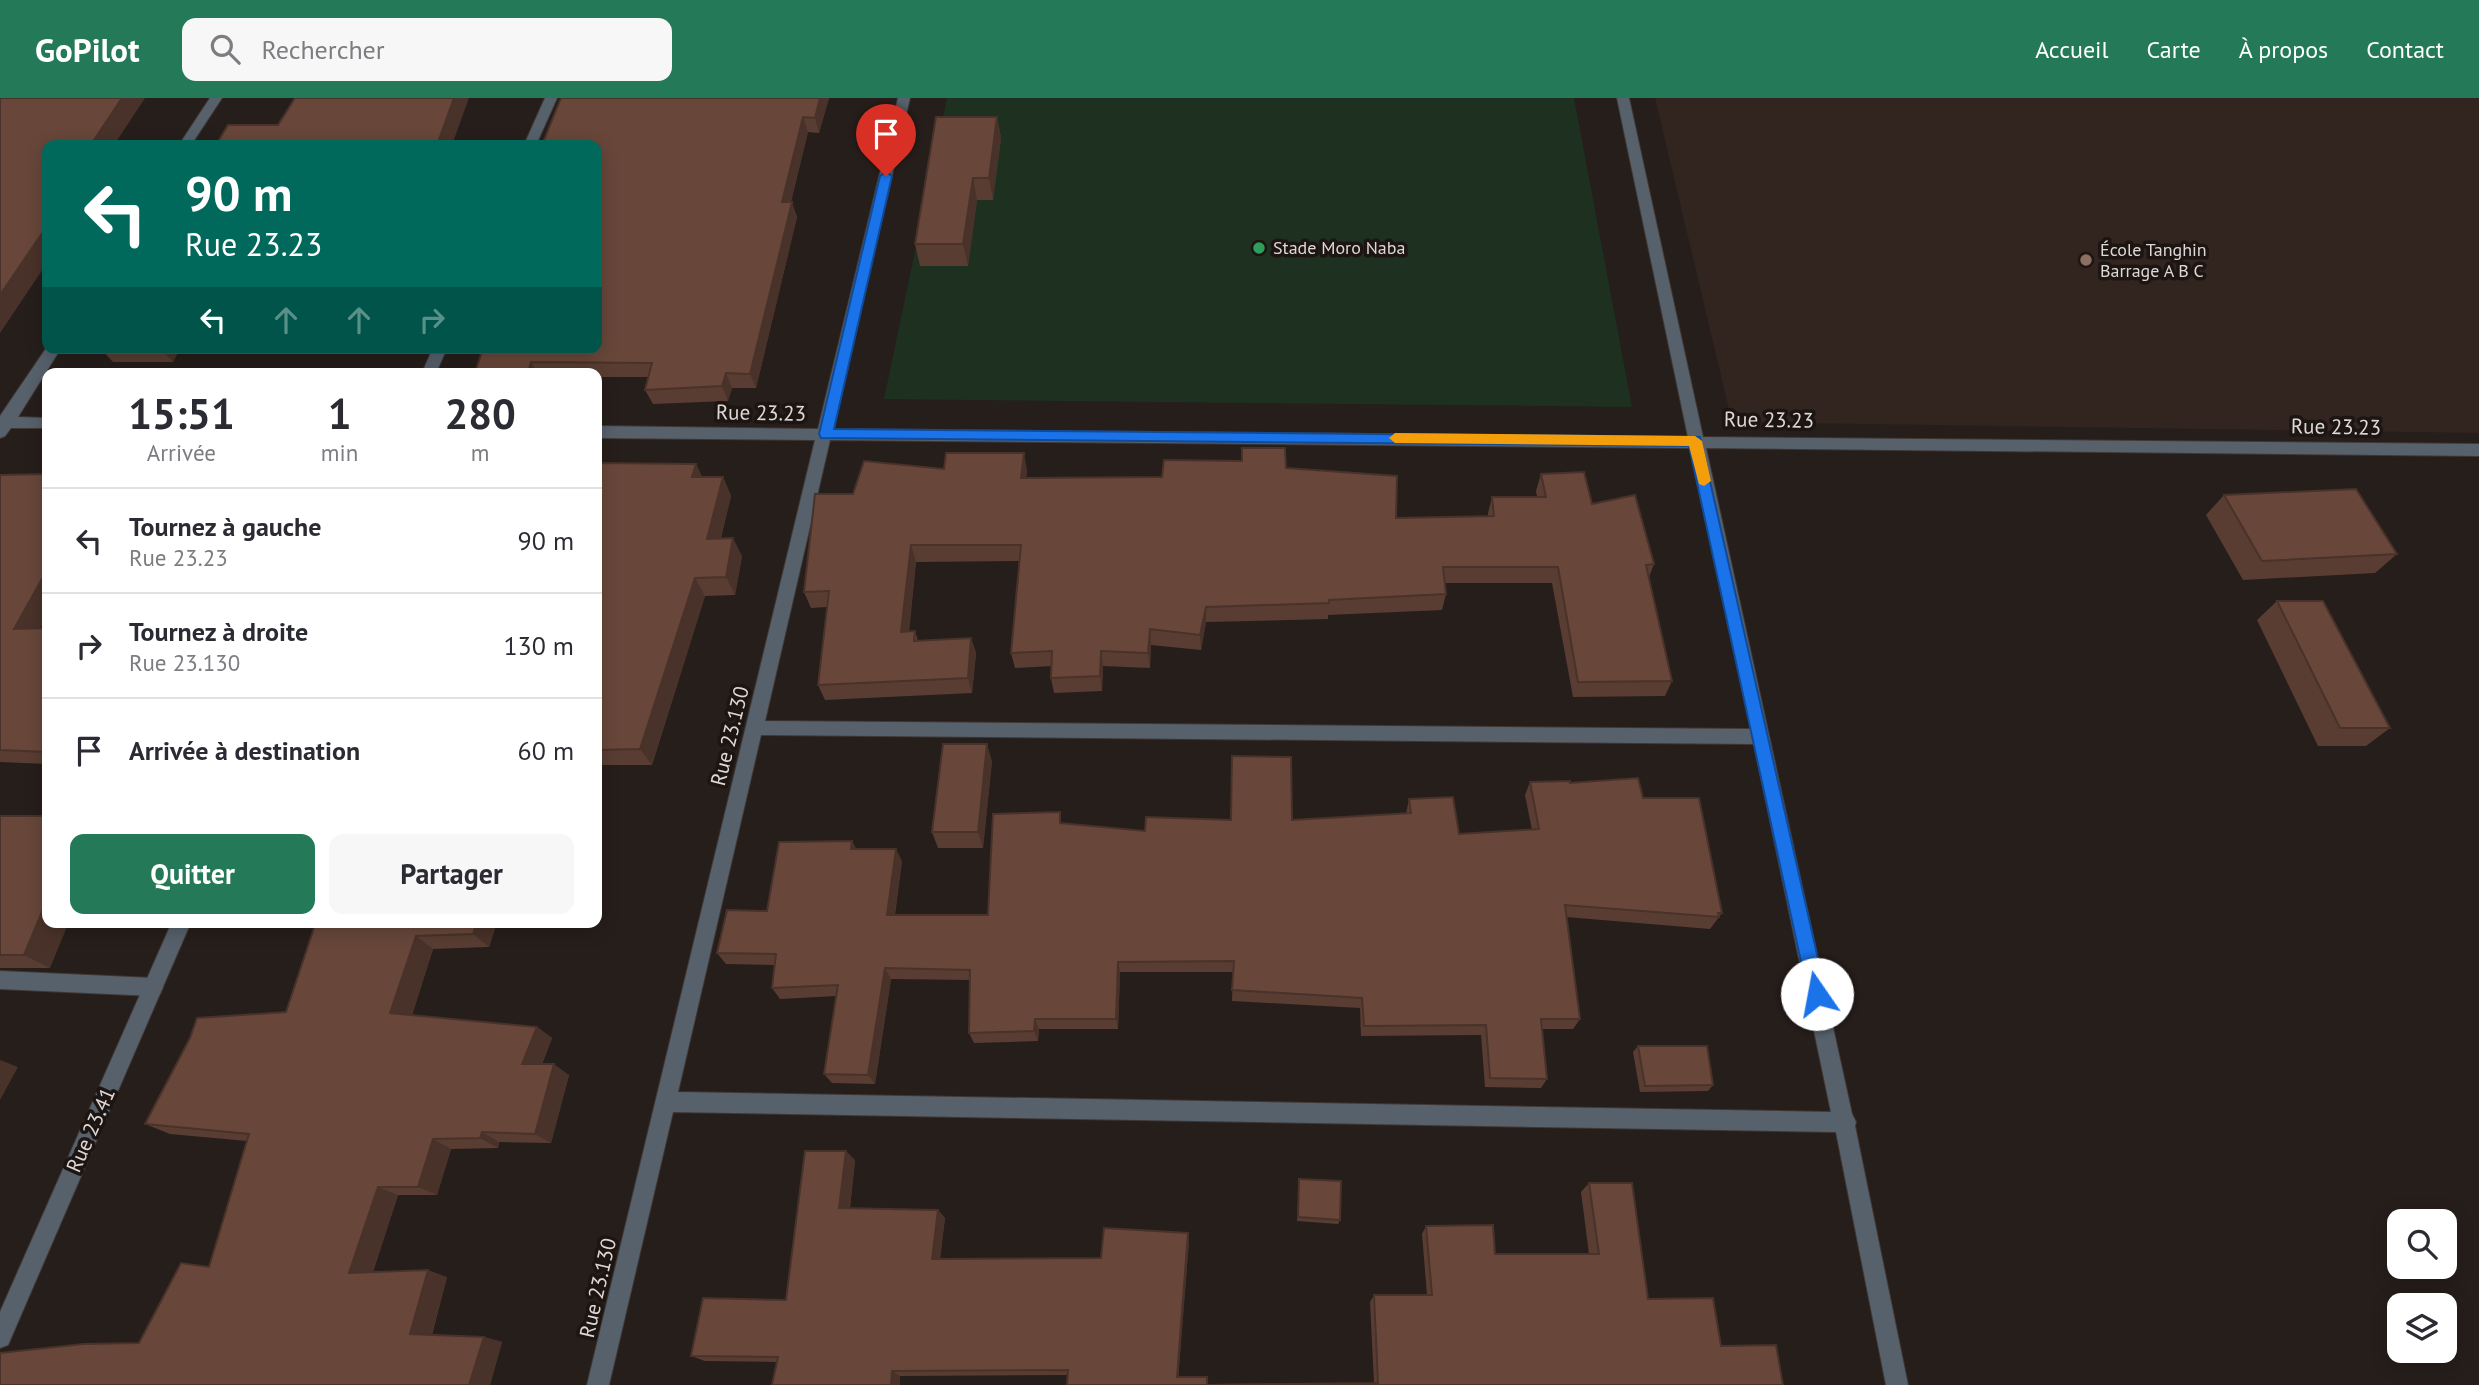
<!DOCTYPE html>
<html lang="fr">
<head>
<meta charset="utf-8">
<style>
  :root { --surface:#fff; --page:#f7f7f7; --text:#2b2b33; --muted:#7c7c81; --line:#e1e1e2; --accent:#247959 }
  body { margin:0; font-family:"PT Sans",sans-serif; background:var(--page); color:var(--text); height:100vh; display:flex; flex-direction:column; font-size:26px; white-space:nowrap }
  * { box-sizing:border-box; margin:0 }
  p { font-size:23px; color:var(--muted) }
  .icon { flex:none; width:38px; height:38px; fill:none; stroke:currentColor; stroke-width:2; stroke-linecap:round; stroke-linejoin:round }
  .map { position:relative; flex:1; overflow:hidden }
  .side { position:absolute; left:42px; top:270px; width:560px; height:560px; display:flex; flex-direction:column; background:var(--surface); border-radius:14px; box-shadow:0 4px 18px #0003 }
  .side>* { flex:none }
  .guide { position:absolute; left:42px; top:42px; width:560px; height:214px; border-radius:14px; box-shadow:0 4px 18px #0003; background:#00695c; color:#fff; overflow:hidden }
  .controls { position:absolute; left:2387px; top:1111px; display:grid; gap:14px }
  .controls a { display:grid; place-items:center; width:70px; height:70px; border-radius:14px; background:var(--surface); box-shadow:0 4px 18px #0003; font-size:35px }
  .pin { position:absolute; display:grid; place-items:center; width:60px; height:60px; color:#fff; margin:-72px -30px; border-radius:50% 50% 50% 0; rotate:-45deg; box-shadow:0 0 7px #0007 }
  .pin .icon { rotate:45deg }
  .me { position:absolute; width:77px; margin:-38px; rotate:348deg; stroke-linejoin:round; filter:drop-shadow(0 0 5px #0008) }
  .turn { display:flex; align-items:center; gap:24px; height:147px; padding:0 28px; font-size:32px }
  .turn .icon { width:91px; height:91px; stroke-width:2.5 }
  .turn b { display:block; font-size:49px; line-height:60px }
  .lanes { display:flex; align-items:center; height:66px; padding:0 28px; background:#0003; justify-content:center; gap:35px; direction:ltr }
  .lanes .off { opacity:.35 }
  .eta { display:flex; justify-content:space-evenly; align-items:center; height:119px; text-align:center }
  .eta b { font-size:42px; font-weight:700; line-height:49px }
  .cta { display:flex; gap:14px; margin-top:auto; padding:14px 28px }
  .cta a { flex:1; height:80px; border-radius:14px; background:var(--accent); color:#fff; font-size:28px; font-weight:700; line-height:80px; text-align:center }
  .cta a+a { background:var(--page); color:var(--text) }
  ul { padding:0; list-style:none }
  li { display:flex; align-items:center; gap:21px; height:105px; padding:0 28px; border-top:2px solid var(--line) }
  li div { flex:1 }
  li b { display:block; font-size:26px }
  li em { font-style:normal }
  header { display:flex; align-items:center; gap:42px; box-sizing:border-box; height:98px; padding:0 35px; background:var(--accent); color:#fff }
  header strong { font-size:33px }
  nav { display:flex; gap:38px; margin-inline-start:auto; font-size:24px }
  .search { width:490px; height:63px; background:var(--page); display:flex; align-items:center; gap:18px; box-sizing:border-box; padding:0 24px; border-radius:14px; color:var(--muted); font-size:26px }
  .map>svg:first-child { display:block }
</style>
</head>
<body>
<header>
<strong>GoPilot</strong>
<div class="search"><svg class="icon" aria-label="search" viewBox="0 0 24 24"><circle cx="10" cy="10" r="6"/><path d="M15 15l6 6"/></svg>Rechercher</div>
<nav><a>Accueil</a><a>Carte</a><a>À propos</a><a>Contact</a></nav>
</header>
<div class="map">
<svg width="2479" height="1287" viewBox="0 0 2479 1287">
  <rect width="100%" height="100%" fill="#261e1b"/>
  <polygon fill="#32241f" points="1655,0 2479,0 2479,335 1732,324"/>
  <polygon fill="#1e301f" points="947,0 1574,0 1632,309 884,301"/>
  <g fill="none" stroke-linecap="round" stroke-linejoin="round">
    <g stroke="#403835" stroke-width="2">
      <g id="minor">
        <polygon points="210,0 222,0 191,47 179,47"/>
        <path d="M898,0H910L833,331L1688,339L1617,0H1629L1703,339L2479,346V358L1706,350L1852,1016L1856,1024L1855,1028L1908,1287H1886L1836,1034L673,1014L609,1287H587L815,342L597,340V328L818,331ZM830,342L1691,350L1751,631L765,623ZM761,637L1754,646L1831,1014L678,994Z"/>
        <polygon points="47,249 61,250 18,319 47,320 47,330 11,330 5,338 0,340 0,318"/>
        <polygon points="0,873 153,880 160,882 163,889 160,896 153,898 0,891"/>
      </g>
    </g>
    <g stroke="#403835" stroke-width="2">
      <g id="tertiary">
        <polygon points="545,0 557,0 536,47 524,47"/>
        <polygon points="433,250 447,250 436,275 422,275"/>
        <polygon points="172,824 191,824 8,1247 0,1250 0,1214"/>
      </g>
    </g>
    <use href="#minor" fill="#57616c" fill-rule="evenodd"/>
    <use href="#tertiary" fill="#57616c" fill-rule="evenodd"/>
  </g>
  <g fill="#593d32">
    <polygon points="561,0 829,0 819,35 808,34 791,104 797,119 756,290 732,290 728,303 653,306 645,292 648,279 597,279 597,275 475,275"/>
    <polygon points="997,19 1001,40 993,102 977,102 968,168 920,168 915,146"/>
    <polygon points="100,250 180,250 173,264 113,264"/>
    <polygon points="597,365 696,366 702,379 723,379 731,398 721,440 742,458 735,497 705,498 652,667 597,667"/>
    <polygon points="1286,370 1396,420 1488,418 1488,415 1492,399 1537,399 1536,393 1541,376 1592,406 1654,466 1649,479 1672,583 1665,598 1573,599 1552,485 1445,485 1446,496 1442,512 1328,517 1328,521 1206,524 1201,552 1151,547 1150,570 1103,568 1102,593 1054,595 1051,580 1052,568 1015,570 1011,555 1019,463 916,464 909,534 915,533 918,543 971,540 976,555 972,595 825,602 818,587 827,509 811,510 804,494 853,396 944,371 1027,372 1026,380 1162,379"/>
    <polygon points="47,376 47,518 40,530 47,530 47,666 0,664 0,377"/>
    <polygon points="2224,397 2397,456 2375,475 2243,482 2206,417"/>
    <polygon points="2277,503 2390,630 2366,648 2318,648 2257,522"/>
    <polygon points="992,663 983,750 938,750 932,734"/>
    <polygon points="1530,684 1570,685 1643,700 1722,815 1710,831 1566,819 1580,921 1573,931 1542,931 1547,981 1541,990 1485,989 1481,937 1361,938 1360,910 1232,903 1233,874 1120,874 1118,931 1039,931 1038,943 974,945 969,935 970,882 891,881 875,986 832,985 824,976 836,898 780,901 772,890 775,867 726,866 717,855 852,743 856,751 902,763 895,817 988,817 1063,725 1145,733 1231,722 1292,722 1406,716 1409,701 1459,736 1532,732 1525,697"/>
    <polygon points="0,718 50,870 0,870"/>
    <polygon points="300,824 497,824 489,849 433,851 412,917 537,929 552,940 542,966 569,977 551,1045 499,1044 498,1050 451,1051 437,1097 398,1097 373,1174 447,1179 432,1237 484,1239 502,1244 490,1287 0,1287 139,1245 209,1169 247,1043 170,1036 145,1026 286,914 316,826 302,826"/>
    <polygon points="1638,948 1713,987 1708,993 1640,994 1633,954"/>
    <polygon points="855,1062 850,1110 938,1112 945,1120 940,1161 1101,1160 1189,1143 1178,1279 1207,1286 1374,1285 1370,1204 1374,1197 1427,1197 1422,1136 1426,1128 1495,1156 1589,1156 1581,1094 1589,1085 1648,1201 1783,1287 1067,1287 1067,1277 900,1278 900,1287 772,1287 777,1264 705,1263 691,1258 786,1202"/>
    <polygon points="1299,1081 1340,1122 1338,1126 1297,1123"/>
  </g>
  <g fill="#493229">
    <polygon points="122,0 145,0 114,47 99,47 94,42"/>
    <polygon points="454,0 469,0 452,47 437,47"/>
    <polygon points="820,0 829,0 819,35 815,20"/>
    <polygon points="803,19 808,34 787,119 782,104"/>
    <polygon points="997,19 1001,40 993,102 989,80"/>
    <polygon points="973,80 977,102 968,168 963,146"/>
    <polygon points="792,104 797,119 756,290 750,276"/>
    <polygon points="47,128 47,165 0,235 0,197"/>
    <polygon points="160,250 180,250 173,264"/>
    <polygon points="531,264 538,275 528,275"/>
    <polygon points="726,275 732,290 728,303 722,288"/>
    <polygon points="1024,355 1027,372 1025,396 1021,380"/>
    <polygon points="696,366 705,385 692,379"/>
    <polygon points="723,379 731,398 716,459 707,441"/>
    <polygon points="733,440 742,458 735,497 726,479"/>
    <polygon points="911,447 916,464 907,549 901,534"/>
    <polygon points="47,472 47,518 32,545 14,531"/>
    <polygon points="695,480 705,498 652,667 640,651"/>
    <polygon points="1206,509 1206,524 1201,552 1200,537"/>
    <polygon points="1150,531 1151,547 1150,570 1148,555"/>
    <polygon points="971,540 976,555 972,595 968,580"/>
    <polygon points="1101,553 1103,568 1102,593 1100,578"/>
    <polygon points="987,646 992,663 983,750 978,734"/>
    <polygon points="852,743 858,755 851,751"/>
    <polygon points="896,751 902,763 893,828 887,817"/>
    <polygon points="47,802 47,824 69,824 50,870 24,857"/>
    <polygon points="477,824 497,824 489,849 473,836"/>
    <polygon points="416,838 433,851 409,927 390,915"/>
    <polygon points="1118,864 1120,874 1118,931 1116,921"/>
    <polygon points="885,870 891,881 875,986 868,977"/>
    <polygon points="1035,921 1039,931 1038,943 1034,933"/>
    <polygon points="537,929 552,940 538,977 522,966"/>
    <polygon points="0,962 18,969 0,1002"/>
    <polygon points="554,966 569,977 551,1045 535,1036"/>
    <polygon points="482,1034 499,1044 498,1050 480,1040"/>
    <polygon points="433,1041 451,1051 437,1097 418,1089"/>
    <polygon points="846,1053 855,1062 849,1118 839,1110"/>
    <polygon points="378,1089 398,1097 370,1182 349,1175"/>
    <polygon points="938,1112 945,1120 939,1168 932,1161"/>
    <polygon points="1188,1135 1189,1143 1178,1284 1177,1279"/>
    <polygon points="428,1172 447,1179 430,1242 410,1236"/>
    <polygon points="484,1239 502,1244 490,1287 469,1287"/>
    <polygon points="892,1273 900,1278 900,1287 891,1287"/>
  </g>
  <g fill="#68473a" stroke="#493229" stroke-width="2">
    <polygon points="0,0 122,0 94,42 107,42 103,47 47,47 47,128 0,197"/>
    <polygon points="295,0 454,0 437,47 205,47 216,47 228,27 278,27"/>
    <polygon points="561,0 820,0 815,20 803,19 782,104 792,104 750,276 726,275 722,288 645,292 652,265 531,264 528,275 475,275 483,250 597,250 597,47 542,47"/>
    <polygon points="936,19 997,19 989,80 973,80 963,146 915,146"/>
    <polygon points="1242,350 1285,350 1286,370 1397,378 1396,420 1494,418 1492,399 1546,399 1541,376 1584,374 1592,406 1635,397 1654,466 1646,467 1672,583 1578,584 1558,469 1443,469 1446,496 1329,502 1329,505 1206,509 1200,537 1150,531 1148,555 1101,553 1100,578 1051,580 1052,553 1011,555 1021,447 911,447 901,534 915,533 914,543 971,540 968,580 818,587 829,493 804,494 815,396 853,396 864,363 944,371 946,355 1024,355 1021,380 1162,379 1164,362 1242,363"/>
    <polygon points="597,365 696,366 692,379 723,379 707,441 733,440 726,479 695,480 640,651 597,652"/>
    <polygon points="47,376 47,472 14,531 47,530 47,654 0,652 0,377"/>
    <polygon points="2356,391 2397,456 2262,463 2224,397"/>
    <polygon points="2277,503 2323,503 2390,630 2340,630"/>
    <polygon points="943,646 987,646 978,734 932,734"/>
    <polygon points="1232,658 1291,659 1292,722 1411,715 1409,701 1453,699 1459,736 1539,731 1530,684 1570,683 1570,685 1638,680 1643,700 1699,700 1722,815 1718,815 1719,819 1565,807 1580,921 1541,921 1547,981 1490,980 1486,927 1364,928 1362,900 1232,892 1234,863 1118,864 1116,921 1035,921 1034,933 969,935 970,872 885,870 868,977 824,976 838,887 772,890 776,856 717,855 727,812 767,813 779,744 852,743 851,751 896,751 887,817 988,817 993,716 1060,714 1060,725 1145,733 1146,719 1231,722"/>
    <polygon points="0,718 47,718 47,802 24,857 0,857"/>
    <polygon points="316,824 477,824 473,836 416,838 390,915 537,929 522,966 554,966 535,1036 482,1034 480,1040 433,1041 418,1089 378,1089 349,1175 428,1172 410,1236 484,1239 469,1287 0,1287 0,1255 83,1246 139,1245 181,1165 209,1169 249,1036 145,1026 190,940 197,920 286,914"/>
    <polygon points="1638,948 1707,948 1713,987 1645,988"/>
    <polygon points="805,1053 846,1053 839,1110 938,1112 932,1161 1101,1160 1104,1130 1188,1135 1177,1279 1207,1279 1207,1287 1378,1285 1374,1197 1432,1197 1426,1128 1493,1127 1495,1156 1599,1156 1589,1085 1632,1085 1648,1201 1713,1200 1721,1248 1776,1247 1783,1287 1067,1287 1068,1272 892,1273 891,1287 772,1287 778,1259 691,1258 703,1200 786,1202"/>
    <polygon points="1299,1081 1341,1083 1340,1122 1298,1119"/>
  </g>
  <polygon fill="#1a73e8" stroke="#114b97" stroke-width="2" points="886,74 892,78 834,331 1700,339 1826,896 1823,902 1817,904 1811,902 1808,896 1689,348 821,340 819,336 880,78"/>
  <polygon fill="#f59e0b" points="1395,335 1695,338 1702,343 1711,383 1704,388 1699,386 1689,348 1395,345 1389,340"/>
  <circle fill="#2e9e5b" stroke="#1c1512" stroke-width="2.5" cx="1259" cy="150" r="7"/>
  <circle fill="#8d6e63" stroke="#1c1512" stroke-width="2.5" cx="2086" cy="162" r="7"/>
  <g text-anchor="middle" stroke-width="7" stroke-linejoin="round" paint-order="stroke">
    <g font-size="18" fill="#ded8d7" stroke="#1c1512" text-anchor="start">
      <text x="1273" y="156">Stade Moro Naba</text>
      <text x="2100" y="158">École Tanghin<tspan x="2100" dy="21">Barrage A B C</tspan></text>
    </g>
    <g font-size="21" fill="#ded8d7" stroke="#1c1512">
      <text transform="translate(761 315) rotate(1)" y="7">Rue 23.23</text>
      <text transform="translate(1769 322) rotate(1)" y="7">Rue 23.23</text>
      <text transform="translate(2336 329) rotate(1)" y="7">Rue 23.23</text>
      <text transform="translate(730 638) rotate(-76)" y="7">Rue 23.130</text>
      <text transform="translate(91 1032) rotate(-66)" y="7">Rue 23.41</text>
      <text transform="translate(598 1190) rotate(-77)" y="7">Rue 23.130</text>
    </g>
  </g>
</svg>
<div class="controls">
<a><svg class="icon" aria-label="search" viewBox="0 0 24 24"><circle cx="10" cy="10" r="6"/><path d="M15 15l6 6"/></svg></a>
<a><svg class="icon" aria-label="layers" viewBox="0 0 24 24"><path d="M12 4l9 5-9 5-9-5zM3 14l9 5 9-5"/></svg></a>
</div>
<div class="pin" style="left:886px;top:78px;background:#d93025"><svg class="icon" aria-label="arrive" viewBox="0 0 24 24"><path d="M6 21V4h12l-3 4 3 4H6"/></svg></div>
<svg class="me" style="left:1817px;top:896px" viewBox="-20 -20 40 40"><circle r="19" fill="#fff"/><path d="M0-13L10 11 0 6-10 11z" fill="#1a73e8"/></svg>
<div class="guide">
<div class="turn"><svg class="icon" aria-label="left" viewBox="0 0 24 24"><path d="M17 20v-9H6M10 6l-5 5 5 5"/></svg><div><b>90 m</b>Rue 23.23</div></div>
<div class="lanes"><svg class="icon" aria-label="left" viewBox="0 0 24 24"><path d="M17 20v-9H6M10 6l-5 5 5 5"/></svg><svg class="icon off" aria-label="ahead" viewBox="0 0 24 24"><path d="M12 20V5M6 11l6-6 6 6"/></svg><svg class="icon off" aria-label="ahead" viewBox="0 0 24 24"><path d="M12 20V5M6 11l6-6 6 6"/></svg><svg class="icon off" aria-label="right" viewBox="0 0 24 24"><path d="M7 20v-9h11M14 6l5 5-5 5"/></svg></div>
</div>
<section class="side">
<div class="eta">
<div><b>15:51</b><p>Arrivée</p></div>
<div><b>1</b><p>min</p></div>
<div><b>280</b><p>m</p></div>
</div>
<ul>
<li><svg class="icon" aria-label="left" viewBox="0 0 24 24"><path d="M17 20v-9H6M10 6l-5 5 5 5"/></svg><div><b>Tournez à gauche</b><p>Rue 23.23</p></div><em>90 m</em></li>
<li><svg class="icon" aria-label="right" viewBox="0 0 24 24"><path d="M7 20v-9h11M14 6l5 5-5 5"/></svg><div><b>Tournez à droite</b><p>Rue 23.130</p></div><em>130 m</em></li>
<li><svg class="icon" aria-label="arrive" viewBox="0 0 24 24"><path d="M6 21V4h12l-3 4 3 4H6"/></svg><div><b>Arrivée à destination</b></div><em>60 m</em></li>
</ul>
<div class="cta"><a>Quitter</a><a>Partager</a></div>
</section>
</div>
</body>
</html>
